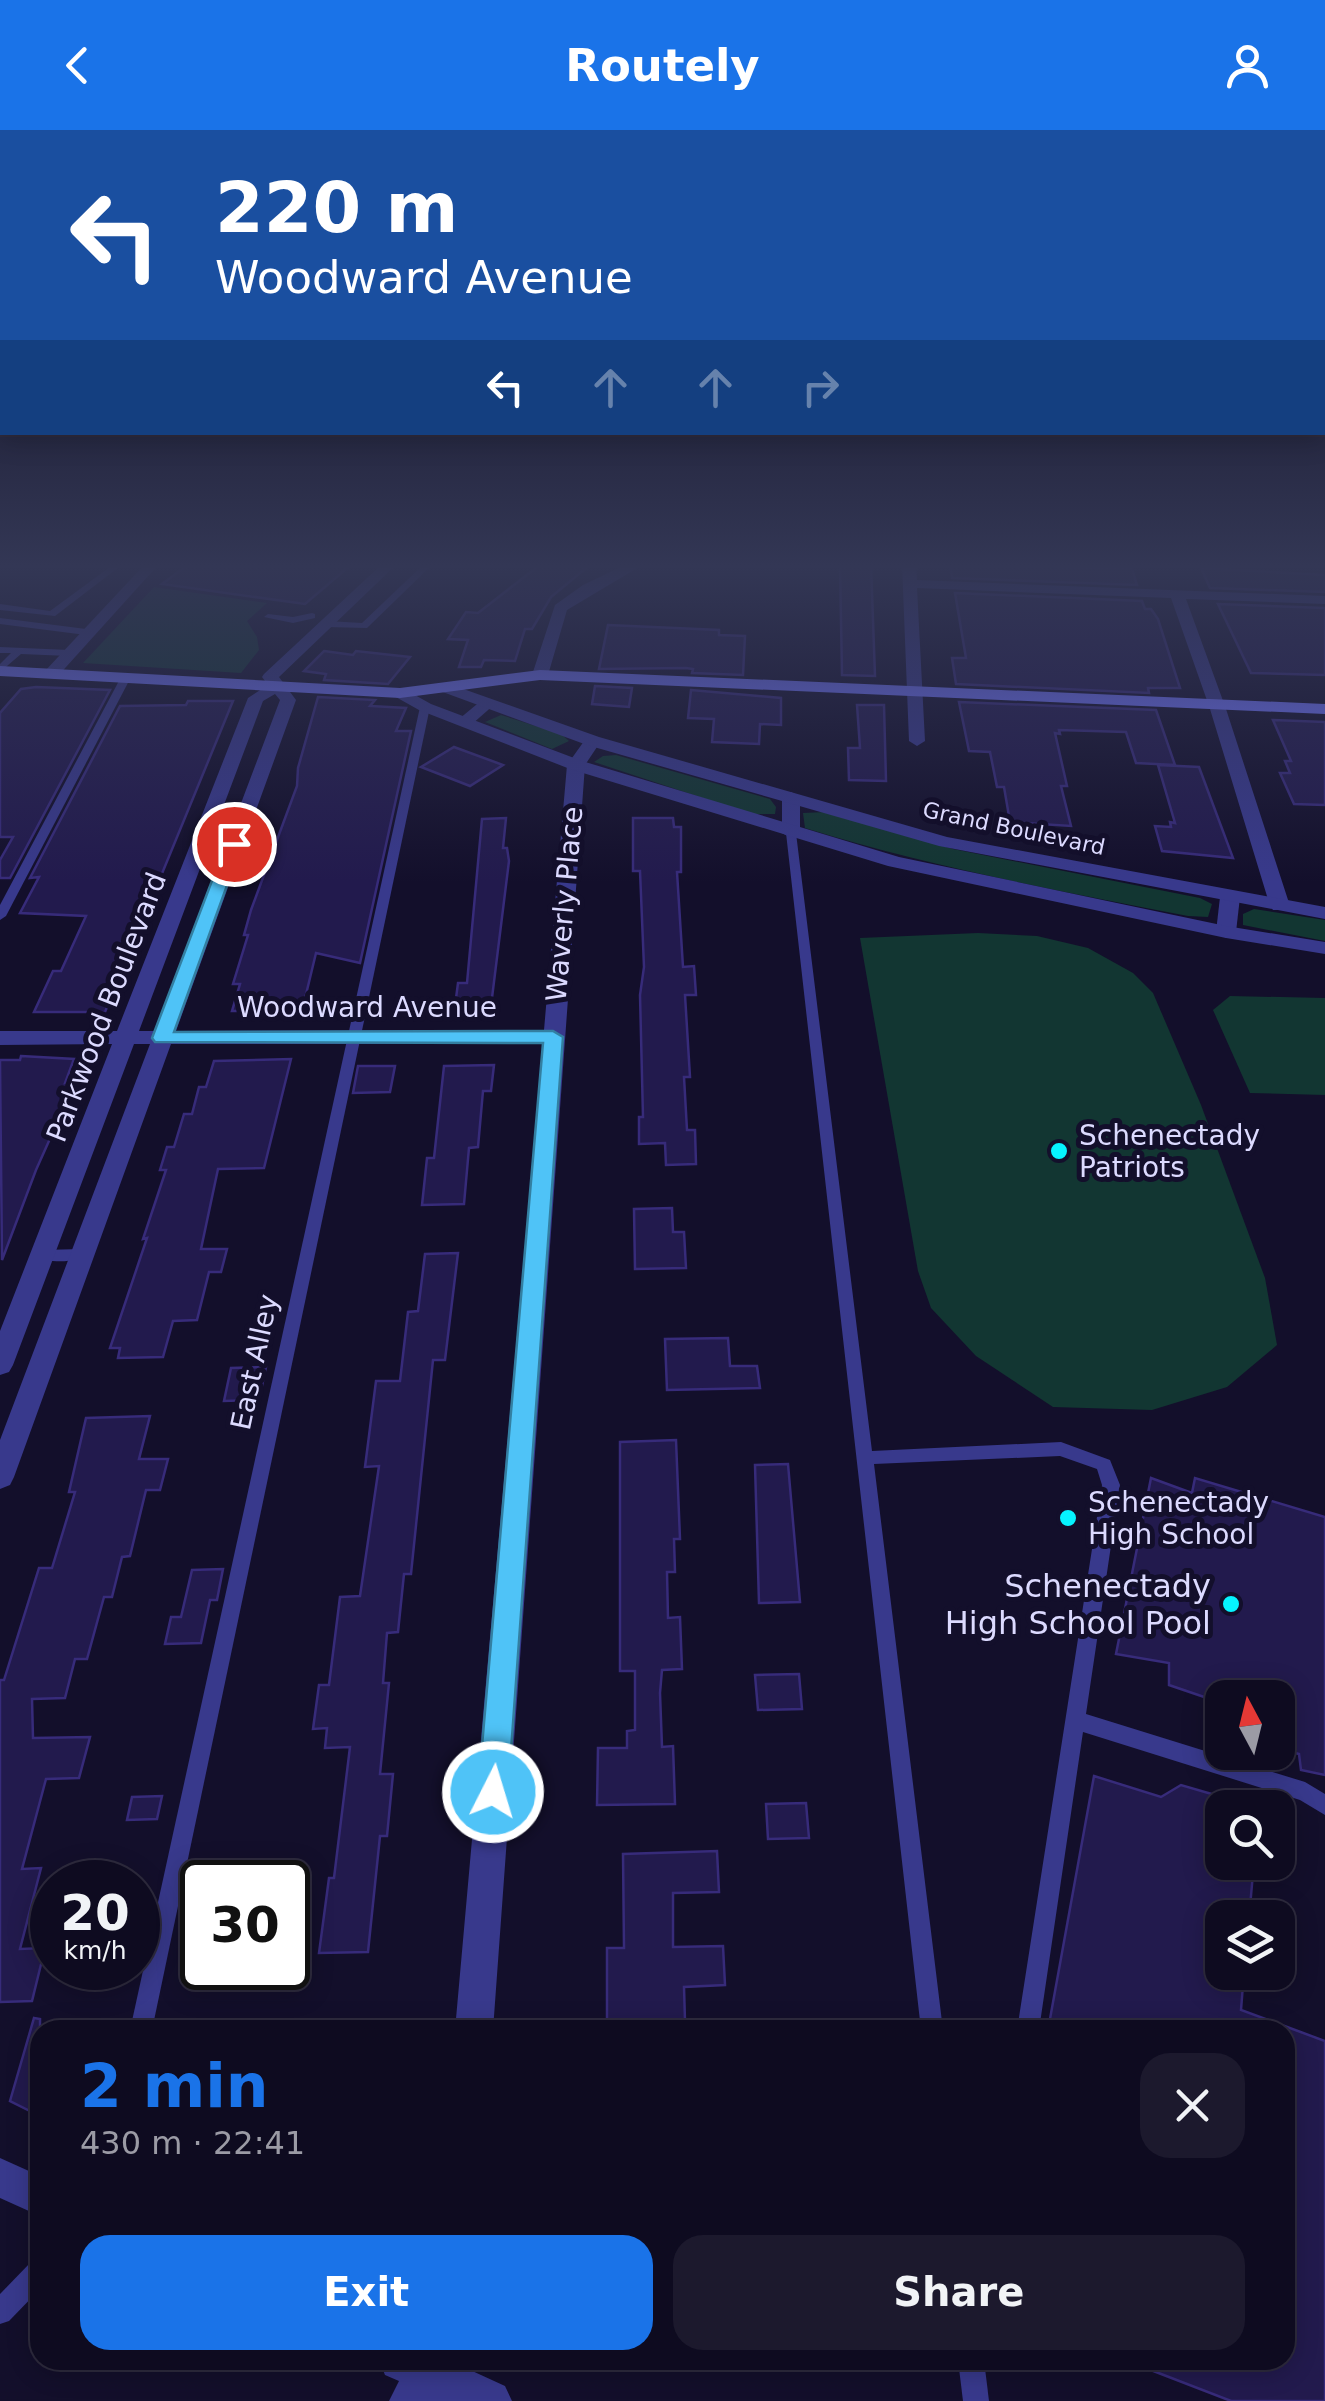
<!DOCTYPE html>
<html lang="en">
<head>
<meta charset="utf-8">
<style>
  :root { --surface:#0e0b20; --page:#1c192d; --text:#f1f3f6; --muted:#9b9ba5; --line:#2e2b3e; --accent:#1a73e8 }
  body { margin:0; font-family:"DejaVu Sans",sans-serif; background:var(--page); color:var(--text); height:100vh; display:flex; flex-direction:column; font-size:38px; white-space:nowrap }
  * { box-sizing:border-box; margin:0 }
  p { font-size:32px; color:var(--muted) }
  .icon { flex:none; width:55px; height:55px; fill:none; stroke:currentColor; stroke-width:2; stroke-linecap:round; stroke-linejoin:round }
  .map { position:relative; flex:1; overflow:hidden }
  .details { position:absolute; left:30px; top:1890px; width:1265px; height:350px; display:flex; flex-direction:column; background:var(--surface); border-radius:30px; box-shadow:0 5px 25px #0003,0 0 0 2px var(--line) }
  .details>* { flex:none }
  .banner { position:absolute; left:0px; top:0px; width:1325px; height:305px; box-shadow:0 5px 25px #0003,0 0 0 2px var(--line); background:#1a4fa0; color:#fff; overflow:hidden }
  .needle { width:65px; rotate:353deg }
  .controls { position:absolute; left:1205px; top:1550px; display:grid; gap:20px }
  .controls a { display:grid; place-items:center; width:90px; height:90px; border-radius:20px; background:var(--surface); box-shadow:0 5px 25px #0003,0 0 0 2px var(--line); font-size:50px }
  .speed { position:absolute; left:30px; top:1730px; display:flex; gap:20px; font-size:50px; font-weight:700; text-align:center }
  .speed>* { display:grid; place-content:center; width:130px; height:130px; border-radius:50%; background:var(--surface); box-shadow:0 5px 25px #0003,0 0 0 2px var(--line); line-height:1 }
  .speed small { font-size:25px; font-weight:400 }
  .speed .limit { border:5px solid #111; border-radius:15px; background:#fff; color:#111 }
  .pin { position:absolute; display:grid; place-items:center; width:85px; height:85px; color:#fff; margin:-42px; border:5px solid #fff; border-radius:50%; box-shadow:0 2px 10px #0007 }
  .me { position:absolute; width:110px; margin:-55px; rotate:5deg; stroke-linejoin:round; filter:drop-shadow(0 0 8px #0008) }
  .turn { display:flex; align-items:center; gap:35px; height:210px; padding:0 50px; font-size:45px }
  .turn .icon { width:130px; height:130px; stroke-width:2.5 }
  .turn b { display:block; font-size:70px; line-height:85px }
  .lanes { display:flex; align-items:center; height:95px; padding:0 50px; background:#0003; justify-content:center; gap:50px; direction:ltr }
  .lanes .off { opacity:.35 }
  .round { display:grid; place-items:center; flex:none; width:105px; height:105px; border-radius:30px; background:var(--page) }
  .summary { display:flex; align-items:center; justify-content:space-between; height:170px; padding:0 50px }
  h1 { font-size:60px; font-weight:600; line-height:75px; color:var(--accent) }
  .cta { display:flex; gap:20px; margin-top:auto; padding:20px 50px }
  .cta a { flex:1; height:115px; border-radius:30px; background:var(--accent); color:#fff; font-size:40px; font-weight:600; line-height:115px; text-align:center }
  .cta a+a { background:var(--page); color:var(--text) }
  header { display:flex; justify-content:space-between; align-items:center; height:130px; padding:0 50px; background:var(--accent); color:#fff; font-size:45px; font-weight:600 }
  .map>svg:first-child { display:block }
</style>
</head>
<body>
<header><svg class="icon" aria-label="back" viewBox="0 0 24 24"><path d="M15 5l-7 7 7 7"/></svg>Routely<svg class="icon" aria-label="person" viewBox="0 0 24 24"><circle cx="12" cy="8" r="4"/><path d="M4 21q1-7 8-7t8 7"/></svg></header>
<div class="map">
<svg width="1325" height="2271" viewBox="0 0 1325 2271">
  <rect width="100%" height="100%" fill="#130f2b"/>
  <g fill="#123632">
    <polygon points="154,457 267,473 247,491 257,507 259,520 241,543 83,533"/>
    <polygon points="501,585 561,604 569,611 552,619 485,592"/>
    <polygon points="616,625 770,669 776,677 775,684 751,684 594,632 603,626"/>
    <path d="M825,682L953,719L1200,768L1212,774L1208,787L1188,786C1059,761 931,737 805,698L803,683Z"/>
    <polygon points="1254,779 1325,790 1325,811 1243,795 1243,784"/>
    <polygon points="978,803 1037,806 1088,818 1133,843 1153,863 1201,975 1265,1148 1277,1215 1227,1257 1152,1280 1053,1277 976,1226 931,1178 918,1141 860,808"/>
    <polygon points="1230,866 1325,868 1325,965 1250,963 1213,880"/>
  </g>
  <g fill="#221a4d" stroke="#372b7a" stroke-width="2.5">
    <polygon points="189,434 352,434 305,474 162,454"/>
    <polygon points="541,434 591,434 551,467 532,499 525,499 515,531 484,530 481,537 459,537 468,510 448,509 466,482 478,483"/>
    <polygon points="840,434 871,434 875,546 842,545"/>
    <polygon points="950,434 1132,439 1137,455 952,448"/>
    <polygon points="1201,438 1325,445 1325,462 1210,458"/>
    <polygon points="955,463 1142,471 1145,479 1151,479 1158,489 1180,558 1148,558 1149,563 956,554 952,528 966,528"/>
    <polygon points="1218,474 1325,478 1325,545 1251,543"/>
    <polygon points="608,495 719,500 719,505 745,506 743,545 692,543 693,539 686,538 599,539"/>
    <polygon points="324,521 353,525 356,521 410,527 388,554 324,550 326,544 304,541"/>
    <polygon points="595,556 632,558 629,577 592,574"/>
    <polygon points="36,557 110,560 10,748 0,748 0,730 13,707 0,707 0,583 21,559"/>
    <polygon points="691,560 781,568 781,595 760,594 759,614 712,612 714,589 688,588"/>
    <polygon points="318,567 375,570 370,576 406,578 396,601 411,601 360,833 316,823 302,881 232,881 240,854 233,854 248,805 244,805 251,780 297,656 298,638"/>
    <polygon points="188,571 233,571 105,882 34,882 53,841 61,841 86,786 20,783 39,747 30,748 120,576 186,575"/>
    <polygon points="959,572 1156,580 1175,635 1136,633 1126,602 1059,600 1060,604 1055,603 1067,656 1061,656 1071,696 1010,692 1004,657 997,657 990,622 969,621"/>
    <polygon points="857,575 884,575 886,651 849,650 848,618 860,618"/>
    <polygon points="1273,590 1325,592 1325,675 1294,674 1280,643 1290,643 1285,631 1291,631"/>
    <polygon points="454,617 503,635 470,656 421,637"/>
    <polygon points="1158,635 1199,637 1233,728 1162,721 1155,696 1171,697 1170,692 1175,693"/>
    <polygon points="506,688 503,718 507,718 509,731 491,876 455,876 458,853 467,853 482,689"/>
    <polygon points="633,688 673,688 674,697 681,697 681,742 677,742 683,837 694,836 696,865 685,865 690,947 684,947 687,1000 695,1000 696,1034 666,1035 665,1013 639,1014 639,987 643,987 640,865 644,837 640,741 633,741"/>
    <polygon points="21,926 74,929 65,953 78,952 63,993 57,993 36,1040 2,1130 0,930 20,930"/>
    <polygon points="291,929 264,1038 218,1039 201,1119 227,1119 221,1142 209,1142 197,1190 173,1191 163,1227 118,1228 120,1218 110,1218 147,1108 143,1109 166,1040 160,1040 167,1017 174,1017 184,984 192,984 199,957 206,957 214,931"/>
    <polygon points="494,935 491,961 483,961 478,1017 469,1018 464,1074 422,1075 427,1028 434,1028 444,936"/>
    <polygon points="358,936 395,936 390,962 353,963"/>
    <polygon points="672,1078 673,1102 684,1102 686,1138 635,1139 634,1079"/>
    <polygon points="458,1123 445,1230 433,1230 411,1444 404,1444 398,1502 387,1503 383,1553 389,1553 380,1644 393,1644 387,1706 380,1706 368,1822 319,1823 329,1748 334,1748 350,1617 325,1618 327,1598 313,1599 319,1555 329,1555 340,1467 360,1466 379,1336 365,1337 376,1251 400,1251 408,1182 418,1181 425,1124"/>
    <polygon points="728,1208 730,1236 757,1236 760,1258 667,1260 665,1209"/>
    <polygon points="266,1237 259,1270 224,1271 231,1238"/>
    <polygon points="150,1286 139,1329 168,1329 160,1360 146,1360 130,1426 122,1427 112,1467 104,1467 87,1529 75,1529 65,1568 32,1569 33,1608 90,1607 79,1648 46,1649 22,1739 41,1738 20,1819 45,1818 32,1871 0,1872 0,1550 4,1550 39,1438 52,1438 75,1362 69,1362 86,1288"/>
    <polygon points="676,1310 680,1409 674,1409 675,1442 667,1442 668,1488 680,1487 682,1539 662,1540 660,1563 662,1617 673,1616 675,1674 597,1675 598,1618 627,1618 627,1601 635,1600 635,1541 620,1541 620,1312"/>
    <polygon points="788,1334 800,1472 759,1473 755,1335"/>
    <polygon points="1151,1348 1192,1363 1195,1348 1325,1387 1325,1645 1301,1640 1299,1624 1278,1618 1278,1568 1207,1568 1169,1555 1169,1533 1116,1524"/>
    <polygon points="223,1439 217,1470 210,1470 201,1513 165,1514 171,1487 181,1487 192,1440"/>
    <polygon points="799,1544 802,1579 758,1580 755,1545"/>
    <polygon points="1094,1646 1161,1667 1181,1655 1222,1667 1222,1732 1254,1732 1249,1788 1222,1788 1222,1842 1244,1842 1241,1880 1325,1911 1325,2271 1231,2271 1130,2232 1285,2230 1285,1900 1048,1900"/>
    <polygon points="162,1666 157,1689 127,1690 132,1667"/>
    <polygon points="806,1673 809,1708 768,1709 766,1674"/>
    <polygon points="717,1721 719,1762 673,1763 673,1817 723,1816 725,1855 684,1857 685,1891 607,1893 607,1818 624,1818 623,1724"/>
    <polygon points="34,1888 40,1889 40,1986 10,1971"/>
  </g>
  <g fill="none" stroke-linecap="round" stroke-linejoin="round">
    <g fill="#38398c" fill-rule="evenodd">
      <polygon points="114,434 123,434 55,486 0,480 0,474 50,481"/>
      <polygon points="424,434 433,434 367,498 327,497 323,494 327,491 362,493"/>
      <polygon points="312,483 315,484 315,488 293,493 264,487 268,484 293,487"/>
      <polygon points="0,488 86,499 90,502 86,505 0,494"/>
      <polygon points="0,517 69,520 74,523 69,526 21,524 0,542 0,534 11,523 0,523"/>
      <polygon points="126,544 131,547 6,786 0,790 0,775 121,547"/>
      <polygon points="425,574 430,577 152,1900 130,1900 420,577"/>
      <polygon points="791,700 796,703 872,1321 1061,1312 1110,1330 1120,1355 1086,1584 1305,1652 1325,1664 1325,1685 1300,1670 1083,1602 1039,1900 1017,1900 1102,1355 1097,1339 1060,1326 874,1334 943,1900 921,1900 786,703"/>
      <polygon points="200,711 234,711 239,714 234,717 196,716 195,714"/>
      <path d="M82,1119L89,1124C78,1133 46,1134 35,1125L42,1120Z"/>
      <polygon points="40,2129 40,2159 9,2191 0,2194 0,2164 31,2132"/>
      <polygon points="958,2230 984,2230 989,2271 963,2271"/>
    </g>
    <g fill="#38398c" fill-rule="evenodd">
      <polygon points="145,434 159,434 57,547 45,547 45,541"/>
      <path d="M382,434H397L279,547L296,570L176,901L544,900L567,635L587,607L601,611L585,635L493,1900H455L543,914H171L14,1347L10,1355L0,1359V1310L150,914H134L13,1235L9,1242L0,1245V1201L112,914L0,915V901H117L248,568L268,555L262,547L264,544ZM275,564L280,570L155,901H139L263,571Z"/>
      <polygon points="627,434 644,434 567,480 548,545 534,548 532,545 555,475 583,455"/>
      <polygon points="902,434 916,434 917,450 1325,466 1325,474 1186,469 1226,579 1290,776 1287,780 1273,780 1270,776 1210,579 1171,468 917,458 925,611 917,616 909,611"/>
      <polygon points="482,570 496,573 471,595 459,595 459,589"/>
      <polygon points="791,662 800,667 800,703 791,708 782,703 782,667"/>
      <polygon points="1230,761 1240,767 1236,802 1226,808 1216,802 1220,767"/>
      <polygon points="0,2028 40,2046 40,2086 0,2068"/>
      <polygon points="379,2230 458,2230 457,2234 505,2256 512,2271 389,2271 399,2251 385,2245"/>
    </g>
    <g fill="#38398c" fill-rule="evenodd">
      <polygon points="440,555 452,555 599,607 947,707 1325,777 1325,789 939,716 587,615 440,561"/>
      <polygon points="394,560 406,560 431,574 582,631 899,727 1226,796 1325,812 1325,824 1226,808 888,736 570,639 419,580 394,566"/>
    </g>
    <polygon fill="#7174ff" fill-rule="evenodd" points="0,536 400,558 540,540 1325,574 1325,584 540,550 400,568 0,546"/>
  </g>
  <linearGradient id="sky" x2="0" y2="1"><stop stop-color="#0a0818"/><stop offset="0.58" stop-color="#333755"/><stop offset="1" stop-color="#333755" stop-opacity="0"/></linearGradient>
  <rect width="1325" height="752" fill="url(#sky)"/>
  <polygon fill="#4fc3f7" stroke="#337fa1" stroke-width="2.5" points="234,709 242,714 174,902 553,901 563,907 508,1662 504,1672 493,1676 482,1672 478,1662 543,913 155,912 152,908 226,714"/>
  <g fill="#06f3ff" stroke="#130f2b" stroke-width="4">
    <circle cx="1059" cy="1021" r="10"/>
    <circle cx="1068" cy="1388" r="10"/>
    <circle cx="1231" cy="1474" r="10"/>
  </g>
  <g text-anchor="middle" stroke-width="10" stroke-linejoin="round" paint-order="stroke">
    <g font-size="22" fill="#dcdaff" stroke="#130f2b">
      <text transform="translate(1014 698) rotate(12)" y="8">Grand Boulevard</text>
    </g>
    <g font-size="28" fill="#dcdaff" stroke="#130f2b">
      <text transform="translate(564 774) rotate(-85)" y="10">Waverly Place</text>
      <text transform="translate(106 877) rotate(-69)" y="10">Parkwood Boulevard</text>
      <text x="367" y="887">Woodward Avenue</text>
      <text transform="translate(254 1232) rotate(-78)" y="10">East Alley</text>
    </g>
    <g font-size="28" fill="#dcdaff" stroke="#130f2b" text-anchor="start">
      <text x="1079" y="1015">Schenectady<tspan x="1079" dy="32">Patriots</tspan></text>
      <text x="1088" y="1382">Schenectady<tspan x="1088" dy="32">High School</tspan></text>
    </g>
    <g font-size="32" fill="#dcdaff" stroke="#130f2b" text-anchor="end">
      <text x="1211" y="1467">Schenectady<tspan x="1211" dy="37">High School Pool</tspan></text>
    </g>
  </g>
</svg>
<div class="controls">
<a><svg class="needle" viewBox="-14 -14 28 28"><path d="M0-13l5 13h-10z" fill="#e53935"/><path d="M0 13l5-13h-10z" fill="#9b9ba5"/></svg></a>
<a><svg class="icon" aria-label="search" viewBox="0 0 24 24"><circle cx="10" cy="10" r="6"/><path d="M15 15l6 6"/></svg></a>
<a><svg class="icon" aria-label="layers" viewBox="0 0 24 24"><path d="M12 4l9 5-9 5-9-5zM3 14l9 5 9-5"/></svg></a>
</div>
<div class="speed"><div>20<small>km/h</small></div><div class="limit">30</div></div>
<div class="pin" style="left:234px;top:714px;background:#d93025"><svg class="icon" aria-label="arrive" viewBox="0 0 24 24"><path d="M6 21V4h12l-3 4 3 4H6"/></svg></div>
<svg class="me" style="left:493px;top:1662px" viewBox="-20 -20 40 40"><circle r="17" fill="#4fc3f7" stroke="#fff" stroke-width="3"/><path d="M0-11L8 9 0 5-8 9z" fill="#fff"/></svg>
<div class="banner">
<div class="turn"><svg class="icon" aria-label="left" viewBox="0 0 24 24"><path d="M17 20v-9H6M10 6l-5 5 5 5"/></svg><div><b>220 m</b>Woodward Avenue</div></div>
<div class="lanes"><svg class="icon" aria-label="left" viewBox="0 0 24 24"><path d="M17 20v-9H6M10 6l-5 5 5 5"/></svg><svg class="icon off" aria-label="ahead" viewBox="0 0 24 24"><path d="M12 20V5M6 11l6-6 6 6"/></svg><svg class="icon off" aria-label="ahead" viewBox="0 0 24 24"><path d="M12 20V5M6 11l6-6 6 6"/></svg><svg class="icon off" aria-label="right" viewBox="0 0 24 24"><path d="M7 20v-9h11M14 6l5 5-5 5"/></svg></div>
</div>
<section class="details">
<div class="summary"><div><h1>2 min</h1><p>430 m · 22:41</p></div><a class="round"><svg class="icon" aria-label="close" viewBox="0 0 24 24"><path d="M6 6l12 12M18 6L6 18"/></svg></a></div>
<div class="cta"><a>Exit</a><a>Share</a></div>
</section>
</div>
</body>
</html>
